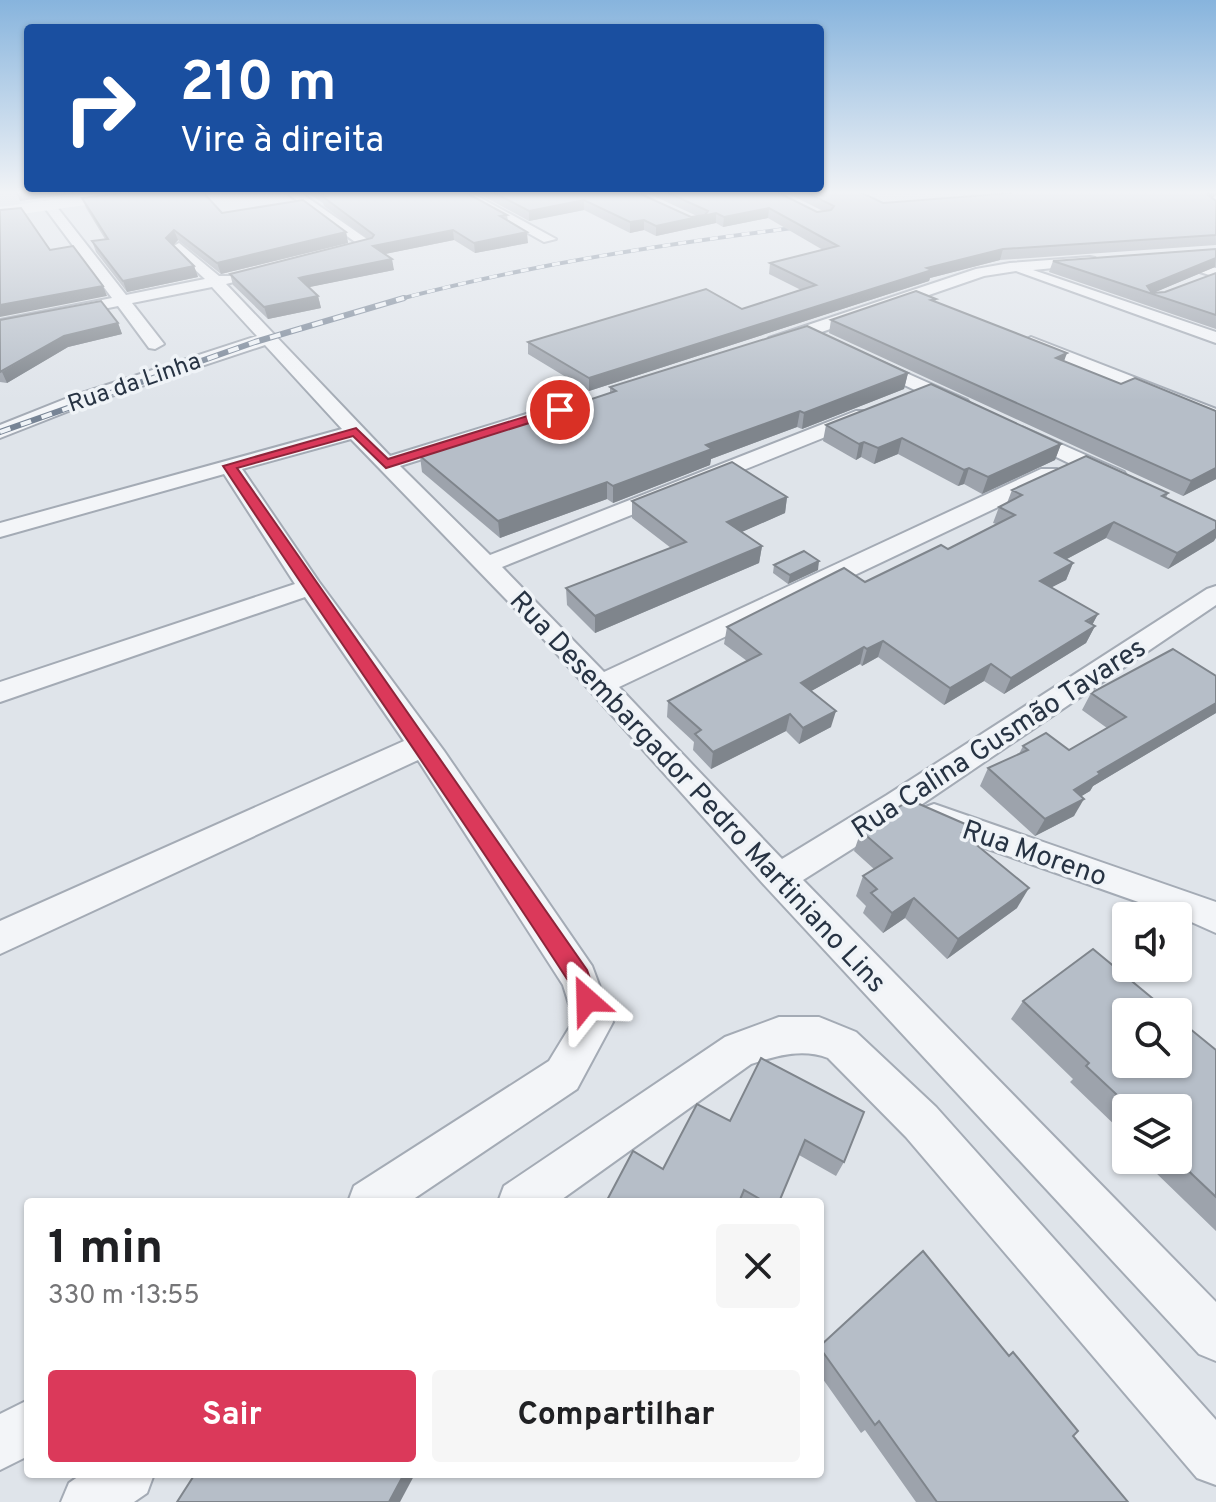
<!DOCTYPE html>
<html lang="pt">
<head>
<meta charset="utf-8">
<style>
  :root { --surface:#fff; --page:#f6f6f6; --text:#202124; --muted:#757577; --accent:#db395a }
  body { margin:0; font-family:Overpass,sans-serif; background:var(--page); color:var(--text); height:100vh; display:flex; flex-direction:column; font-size:30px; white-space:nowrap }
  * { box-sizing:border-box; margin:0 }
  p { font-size:26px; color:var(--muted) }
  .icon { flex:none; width:44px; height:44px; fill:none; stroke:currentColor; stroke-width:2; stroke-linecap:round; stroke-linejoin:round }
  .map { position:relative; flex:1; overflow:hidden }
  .panel { position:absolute; left:24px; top:1198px; width:800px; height:280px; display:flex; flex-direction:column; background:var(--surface); border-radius:8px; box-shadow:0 2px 6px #0004 }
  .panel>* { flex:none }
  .banner { position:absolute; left:24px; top:24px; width:800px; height:168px; border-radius:8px; box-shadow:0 2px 6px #0004; background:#1a4fa0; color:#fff; overflow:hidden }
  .tools { position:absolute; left:1112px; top:902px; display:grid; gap:16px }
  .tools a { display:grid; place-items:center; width:80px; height:80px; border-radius:8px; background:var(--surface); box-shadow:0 2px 6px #0004; font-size:40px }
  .pin { position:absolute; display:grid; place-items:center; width:68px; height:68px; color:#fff; margin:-34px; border:4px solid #fff; border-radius:50%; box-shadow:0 2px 8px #0007 }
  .me { position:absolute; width:88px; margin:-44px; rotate:335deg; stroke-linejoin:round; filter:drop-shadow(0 0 6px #0008) }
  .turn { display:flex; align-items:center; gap:28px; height:168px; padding:0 24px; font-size:36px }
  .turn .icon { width:104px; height:104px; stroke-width:2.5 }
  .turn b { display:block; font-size:56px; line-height:68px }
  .round { display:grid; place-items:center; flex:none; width:84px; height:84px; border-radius:8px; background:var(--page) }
  .head { display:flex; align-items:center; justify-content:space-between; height:136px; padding:0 24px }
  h1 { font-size:48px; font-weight:700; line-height:60px }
  .button { display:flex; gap:16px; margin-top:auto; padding:16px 24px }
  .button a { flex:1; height:92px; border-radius:8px; background:var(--accent); color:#fff; font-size:32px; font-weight:700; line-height:92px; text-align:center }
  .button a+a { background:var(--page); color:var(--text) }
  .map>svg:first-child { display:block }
</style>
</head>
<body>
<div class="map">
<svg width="1216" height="1502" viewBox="0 0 1216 1502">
  <rect width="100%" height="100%" fill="#dfe4ea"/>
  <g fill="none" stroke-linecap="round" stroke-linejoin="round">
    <g stroke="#a4abb5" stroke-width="4">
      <g id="street">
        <polygon points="284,191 298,191 374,244 365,252 330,259 330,253 358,244"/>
        <polygon points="453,191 468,191 556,239 544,242"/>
        <polygon points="45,202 53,202 126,295 205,279 174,250 172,247 179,243 219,276 234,276 234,282 226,284 390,456 562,403 576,403 579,407 576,411 400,466 490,555 856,411 870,411 873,415 870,419 502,567 604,672 1041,469 1057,469 1060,474 1057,479 619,687 782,859 887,795 1207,589 1216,586 1216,605 909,813 803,880 1216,1302 1216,1361 1199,1354 767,888 530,624 351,439 242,469 319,582 444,751 592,966 613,1022 577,1089 409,1202 348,1202 354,1186 549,1061 574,1020 563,985 418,760 0,954 0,921 404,741 305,597 0,702 0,682 295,584 224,474 0,537 0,523 342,429 265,345 84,405 0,438 0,425 70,397 257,336 212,287 132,303 164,344 155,349 149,348 118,306 0,330 0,320 112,298 45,208"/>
        <polygon points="1169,254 1216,268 1216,277 1164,261 1164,255"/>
        <polygon points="1090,257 1095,258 1095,264 1033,270 1216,332 1216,343 1016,271 984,276 781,346 775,347 766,342 769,338 976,269 1010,263"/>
        <polygon points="1031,337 1216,409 1216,422 1025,346 1022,342"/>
        <polygon points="870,357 967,400 970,404 967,408 953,408 864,366 861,362"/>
        <polygon points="1022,427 1124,472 1127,477 1124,482 1108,482 1015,437 1012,433 1015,429"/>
        <polygon points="934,804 1216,902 1216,933 1178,916 923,826 918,817 923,808"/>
        <path d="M779,1017H819L856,1032L936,1107L1216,1420V1485L1197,1478L906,1137L828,1058C802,1048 776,1056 751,1064L558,1202H498L504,1186L725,1037Z"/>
        <polygon points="28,1400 28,1456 0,1470 0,1414"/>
        <polygon points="82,1474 154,1474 147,1493 134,1502 61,1502 69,1483"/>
      </g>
    </g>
    <use href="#street" fill="#f3f5f8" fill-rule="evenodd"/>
    <polygon fill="#fff" fill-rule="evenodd" points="114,191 159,191 150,196 0,217 0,207"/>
    <g stroke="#778495" stroke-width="4">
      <path id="rail-far1" d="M396,300C532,264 670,243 809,226"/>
    </g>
    <g stroke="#778495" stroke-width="6">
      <polyline id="rail" points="0,432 255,342 404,298"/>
    </g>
    <use href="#rail-far1" stroke="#eff3f7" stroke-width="3" stroke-dasharray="8" stroke-linecap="butt"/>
    <use href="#rail" stroke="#eff3f7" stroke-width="4" stroke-dasharray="11" stroke-linecap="butt"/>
  </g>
  <g fill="#9da3ac">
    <polygon points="304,191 463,191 507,215 508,221 528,243 475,253 454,240 385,254 394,270 309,287 318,296 321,308 268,319 233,285 230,274 368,239 324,206 323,203"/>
    <polygon points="474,191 634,191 691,217 697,216 643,191 775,191 817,212 823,211 783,191 858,191 883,203 991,194 983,191 1216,191 1216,195 1212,198 1216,201 1216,245 1000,260 930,278 929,281 589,391 528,354 528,342 742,309 801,290 769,274 770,263 823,250 768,218 723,227 716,223 656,236 644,230 630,233 584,210 529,221"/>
    <polygon points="82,198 222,213 346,232 348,243 221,274 178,240 173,245 194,266 198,277 127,292 96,252 92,241 105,239 86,208"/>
    <polygon points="1216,249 1216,268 1215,267 1153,293 1165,292 1216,273 1216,329 1049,272 1053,261"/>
    <polygon points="936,299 935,302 1064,361 1121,384 1216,411 1216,479 1183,496 829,333 831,320"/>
    <polygon points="0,320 118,323 122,334 68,347 7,383 0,382"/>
    <polygon points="908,373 904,389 802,429 797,427 711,459 710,465 613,503 607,499 500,538 422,472 420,456 610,393 610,387"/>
    <polygon points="826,425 1061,444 1055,460 982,494 964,484 958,486 898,454 874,464 861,457 856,460 823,441"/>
    <polygon points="1012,490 1168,493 1166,498 1214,541 1168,569 1106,538 1067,559 1073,563 1066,580 1051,587 1098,614 1092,625 1095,626 1086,643 1004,694 984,681 944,705 878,657 862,666 860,664 811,691 831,727 799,744 786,731 711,769 693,750 694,742 667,717 668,701 747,661 724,644 727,627 865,582 948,549 996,524 993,523 999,507 1007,503"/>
    <polygon points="787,497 785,513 741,532 762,546 759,563 595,633 567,605 566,588 671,548 632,518 632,501"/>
    <polygon points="774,565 818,570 788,584 773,573"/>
    <polygon points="1216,676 1216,713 1093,786 1090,791 1081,796 1074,816 1035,836 980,786 988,768 1019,754 1023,746 1069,750 1107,728 1082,710 1091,693"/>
    <polygon points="861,831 967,837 1017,908 947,959 905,918 883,933 863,913 866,906 856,896 863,876 874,869 854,851"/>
    <polygon points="1023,1001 1216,1050 1216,1231 1154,1171 1144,1160 1178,1160 1178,1108 1126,1108 1126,1137 1120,1130 1070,1082 1073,1079 1011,1019"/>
    <polygon points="761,1058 844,1162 836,1176 799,1155 779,1202 606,1202 663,1169 730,1121"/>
    <polygon points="820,1346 1008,1355 1013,1352 1073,1436 1128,1502 916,1502 865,1430 861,1433 820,1375"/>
  </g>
  <g fill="#7f858c">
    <polygon points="22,191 94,191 20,201 16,192"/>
    <polygon points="1212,191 1216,191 1216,195 1203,204 1207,194"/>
    <polygon points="584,200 584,210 529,221 529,211"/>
    <polygon points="769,208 768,218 723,227 724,217"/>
    <polygon points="716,213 716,223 656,236 656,226"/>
    <polygon points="644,220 644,230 630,233 630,222"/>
    <polygon points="174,230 178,240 170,249 166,238"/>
    <polygon points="453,230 454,240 375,256 373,246"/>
    <polygon points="346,232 348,243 221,274 217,263"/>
    <polygon points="527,232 528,243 475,253 474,243"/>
    <polygon points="1003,249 1000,260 930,278 929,281 589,391 589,378 927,268"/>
    <polygon points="1216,258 1215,267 1151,294 1147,286"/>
    <polygon points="392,259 394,270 305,288 299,278"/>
    <polygon points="194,266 198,277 127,292 123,281"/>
    <polygon points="103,286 107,296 0,317 0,305"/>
    <polygon points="318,296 321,308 268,319 264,307"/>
    <polygon points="118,323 122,334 68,347 7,383 2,372 64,336"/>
    <polygon points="1067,353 1062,367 1056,358"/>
    <polygon points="908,373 904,389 802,429 804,413"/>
    <polygon points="800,411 797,427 711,459 710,465 613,503 613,486 706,445"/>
    <polygon points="902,438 898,454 874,464 878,448"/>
    <polygon points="864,442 861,457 856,460 859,444"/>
    <polygon points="1061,444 1055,460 982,494 988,477"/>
    <polygon points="969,468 964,484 958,486 964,470"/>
    <polygon points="1216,468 1216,479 1183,496 1191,481"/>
    <polygon points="607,482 607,499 500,538 498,521"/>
    <polygon points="787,497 785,513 726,539 727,522"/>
    <polygon points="1114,522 1106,538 1048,569 1055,553"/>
    <polygon points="1216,529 1216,538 1214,541 1168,569 1177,553"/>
    <polygon points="762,546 759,563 595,633 595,616"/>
    <polygon points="819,561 818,570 788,584 790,575"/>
    <polygon points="1073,563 1066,580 1033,597 1040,581"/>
    <polygon points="1098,614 1090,629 1095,626 1086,643 1004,694 1011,678"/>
    <polygon points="883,641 878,657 862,666 867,649"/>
    <polygon points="864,647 860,664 797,699 801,683"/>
    <polygon points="991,664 984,681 944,705 950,688"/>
    <polygon points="1216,703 1216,713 1093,786 1090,791 1064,807 1074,790 1098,772"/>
    <polygon points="836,711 831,727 799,744 803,728"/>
    <polygon points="790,714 786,731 711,769 713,752"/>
    <polygon points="1084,799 1074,816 1035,836 1045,819"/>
    <polygon points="972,827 962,848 962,833"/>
    <polygon points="1029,888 1017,908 947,959 958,939"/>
    <polygon points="914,898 905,918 883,933 892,913"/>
    <polygon points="404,1474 415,1474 400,1502 389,1502"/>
  </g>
  <g fill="#b6bec8" stroke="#7f858c" stroke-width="2">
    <polygon points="138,191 202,191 222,213 303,200 346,232 217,263 174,230 166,238 194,266 123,281 92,241 108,239 82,198"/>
    <polygon points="318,191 463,191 507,215 500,216 527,232 474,243 453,230 373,246 392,259 303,277 299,278 318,296 264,307 230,274 372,238 374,235 322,196 326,196"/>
    <polygon points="491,191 634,191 691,217 705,215 708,211 664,191 775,191 817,212 831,210 834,206 803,191 858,191 883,203 1012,193 1007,191 1212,191 1207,194 1216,201 1216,235 1003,249 927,268 932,270 589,378 528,342 706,289 742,309 816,285 770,263 838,246 769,208 724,217 716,213 656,226 644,220 630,222 584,200 529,211"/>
    <polygon points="21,208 50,250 73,246 103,286 0,305 0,210"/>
    <polygon points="1216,249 1216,258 1147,286 1152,293 1165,292 1216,273 1216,315 1053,261"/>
    <polygon points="916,291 936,299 931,300 1067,353 1056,358 1121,384 1135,378 1216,411 1216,468 1191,481 831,320"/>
    <polygon points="101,301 118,323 64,336 0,372 0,320"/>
    <polygon points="807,326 908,373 804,413 800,411 706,445 712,449 613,486 607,482 498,521 420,456 616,391 610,387"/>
    <polygon points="931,384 1061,444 988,477 969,468 964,470 902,438 878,448 864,442 859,444 826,425"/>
    <polygon points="1086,456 1168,493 1162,496 1216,521 1216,529 1177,553 1114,522 1055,553 1073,563 1040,581 1098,614 1086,621 1095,626 1011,678 991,664 950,688 883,641 867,649 864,647 801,683 836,711 803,728 790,714 713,752 695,734 701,730 668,701 761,654 727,627 844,568 865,582 941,545 948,549 1015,515 999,507 1022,495 1012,490"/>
    <polygon points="732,462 787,497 727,522 762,546 595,616 566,588 686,542 632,501"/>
    <polygon points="804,551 819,561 790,575 774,565"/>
    <polygon points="1173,649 1216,676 1216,703 1098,772 1100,774 1074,790 1084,799 1045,819 988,768 1028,750 1023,746 1046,733 1069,750 1126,717 1091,693"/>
    <polygon points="910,800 972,827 962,833 1029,888 958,939 914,898 892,913 871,893 877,889 863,876 892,858 861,831"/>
    <polygon points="1093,949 1169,1012 1126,1012 1126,1064 1178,1064 1178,1019 1216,1050 1216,1197 1177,1160 1178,1160 1178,1108 1131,1108 1086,1066 1089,1063 1023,1001"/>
    <polygon points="761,1058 864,1112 844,1162 805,1140 779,1202 765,1202 744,1190 739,1202 606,1202 633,1151 663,1169 697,1104 730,1121"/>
    <polygon points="923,1251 1009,1356 1013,1352 1078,1431 1073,1436 1128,1502 937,1502 879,1421 875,1425 820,1348 820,1346"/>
    <polygon points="195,1474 404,1474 389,1502 177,1502"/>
  </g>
  <linearGradient id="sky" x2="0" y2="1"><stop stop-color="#87b4dd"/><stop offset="0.48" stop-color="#f1f3f6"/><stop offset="1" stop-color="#f1f3f6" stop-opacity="0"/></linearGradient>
  <rect width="1216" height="401" fill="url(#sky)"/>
  <path fill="#db395a" stroke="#8e253a" stroke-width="2" d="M560,406L566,410L564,412L386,468L353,436L237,468L587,970L598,1000L595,1008L587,1011L578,1008L569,982C456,808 337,639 223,466L356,428L388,459Z"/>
  <g text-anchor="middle" stroke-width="7" stroke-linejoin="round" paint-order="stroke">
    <g font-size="24" fill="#273343" stroke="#eff3f7">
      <text transform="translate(134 382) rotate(-19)" y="8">Rua da Linha</text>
    </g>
    <g font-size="28" fill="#273343" stroke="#eff3f7">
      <text transform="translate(998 737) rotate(-33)" y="10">Rua Calina Gusmão Tavares</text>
      <text transform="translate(699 791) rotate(47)" y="10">Rua Desembargador Pedro Martiniano Lins</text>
      <text transform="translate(1035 852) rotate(19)" y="10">Rua Moreno</text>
    </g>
  </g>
</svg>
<div class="tools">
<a><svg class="icon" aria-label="sound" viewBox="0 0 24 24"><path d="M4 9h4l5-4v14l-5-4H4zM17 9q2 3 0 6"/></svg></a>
<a><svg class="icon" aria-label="search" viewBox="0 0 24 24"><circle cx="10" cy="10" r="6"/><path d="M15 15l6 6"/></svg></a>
<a><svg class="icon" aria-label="layers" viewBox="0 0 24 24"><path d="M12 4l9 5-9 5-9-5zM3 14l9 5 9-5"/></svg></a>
</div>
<div class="pin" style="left:560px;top:410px;background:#d93025"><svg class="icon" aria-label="arrive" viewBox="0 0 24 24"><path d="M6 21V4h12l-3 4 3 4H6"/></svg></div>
<svg class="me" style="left:587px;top:1000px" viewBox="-20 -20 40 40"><path d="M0-17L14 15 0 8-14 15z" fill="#db395a" stroke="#fff" stroke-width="4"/></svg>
<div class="banner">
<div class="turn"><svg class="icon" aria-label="right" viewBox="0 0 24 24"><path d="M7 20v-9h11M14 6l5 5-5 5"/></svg><div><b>210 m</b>Vire à direita</div></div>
</div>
<section class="panel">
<div class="head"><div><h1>1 min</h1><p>330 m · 13:55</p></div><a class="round"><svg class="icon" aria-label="close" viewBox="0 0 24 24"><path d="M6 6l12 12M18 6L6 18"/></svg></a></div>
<div class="button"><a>Sair</a><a>Compartilhar</a></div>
</section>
</div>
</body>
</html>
